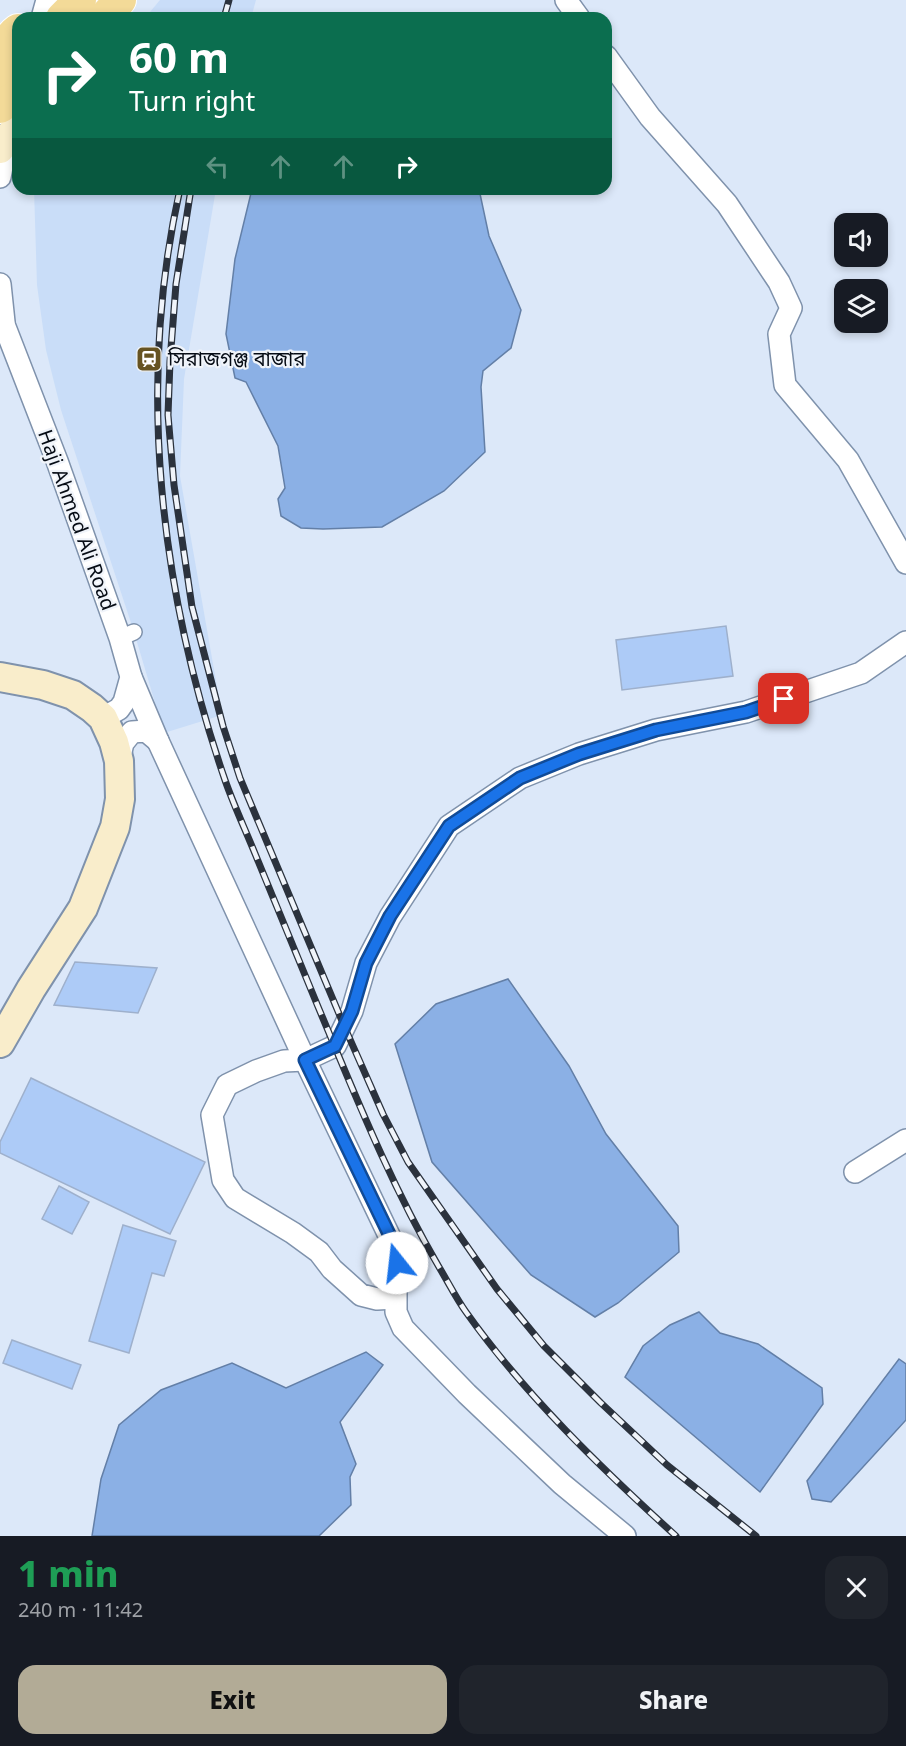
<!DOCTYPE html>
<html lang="en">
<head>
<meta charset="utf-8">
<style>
  :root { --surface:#171b24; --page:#20242c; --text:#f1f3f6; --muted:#9ea1a6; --accent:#b2ab96 }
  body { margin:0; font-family:"Noto Sans","Noto Sans Bengali",sans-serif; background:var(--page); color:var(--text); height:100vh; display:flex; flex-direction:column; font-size:22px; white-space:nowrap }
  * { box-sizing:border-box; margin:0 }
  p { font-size:20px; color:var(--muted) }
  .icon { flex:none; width:33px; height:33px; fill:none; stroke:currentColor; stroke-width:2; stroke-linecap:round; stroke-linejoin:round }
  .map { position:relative; height:1536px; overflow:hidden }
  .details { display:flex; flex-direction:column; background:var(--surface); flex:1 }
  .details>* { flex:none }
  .top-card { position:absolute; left:12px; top:12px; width:600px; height:183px; border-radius:18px; box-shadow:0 3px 9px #0003; background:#0b6e4f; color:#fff; overflow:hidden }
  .tools { position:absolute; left:834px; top:213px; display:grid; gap:12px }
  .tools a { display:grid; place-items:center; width:54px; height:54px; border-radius:12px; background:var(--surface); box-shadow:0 3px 9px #0003; font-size:30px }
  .pin { position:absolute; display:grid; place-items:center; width:51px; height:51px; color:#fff; margin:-26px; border-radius:12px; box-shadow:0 3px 9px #0006 }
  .me { position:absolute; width:66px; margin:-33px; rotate:344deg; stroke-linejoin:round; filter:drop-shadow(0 0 4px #0008) }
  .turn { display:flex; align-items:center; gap:21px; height:126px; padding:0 18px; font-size:27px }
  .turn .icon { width:78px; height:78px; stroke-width:2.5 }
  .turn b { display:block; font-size:42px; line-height:51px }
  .lanes { display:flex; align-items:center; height:57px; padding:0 18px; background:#0003; justify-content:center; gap:30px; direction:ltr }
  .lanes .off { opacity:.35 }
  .round { display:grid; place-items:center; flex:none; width:63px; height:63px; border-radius:18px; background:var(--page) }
  .summary { display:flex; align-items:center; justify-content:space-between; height:102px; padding:0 18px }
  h1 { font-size:36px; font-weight:800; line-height:45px; color:#1e9e55 }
  .action { display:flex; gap:12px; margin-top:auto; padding:12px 18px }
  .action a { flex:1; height:69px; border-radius:18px; background:var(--accent); color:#111; font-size:24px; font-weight:800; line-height:69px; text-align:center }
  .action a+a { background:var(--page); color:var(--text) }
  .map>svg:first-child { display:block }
</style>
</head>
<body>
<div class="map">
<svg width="906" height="1536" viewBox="0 0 906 1536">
  <rect width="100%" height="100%" fill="#dce8f9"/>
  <g fill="#c9ddf8">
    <polygon points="160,0 256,0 251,18 145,18"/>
    <polygon points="34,189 216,189 184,379 180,476 222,715 164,733 134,632 61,410 46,350 37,285"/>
  </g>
  <g fill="#8bb0e5" stroke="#637fa7" stroke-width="1.5">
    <polygon points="252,189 479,189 489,236 521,310 511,348 483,371 481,387 485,452 444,491 382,527 323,529 301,528 281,516 278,499 285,488 278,446 246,382 235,378 226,334 235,259"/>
    <polygon points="508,979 569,1066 606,1134 678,1226 679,1252 618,1303 595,1317 531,1275 432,1162 395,1044 436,1004"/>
    <polygon points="699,1312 720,1333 758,1344 822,1388 823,1404 760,1492 625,1377 643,1346 670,1325"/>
    <polygon points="366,1352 383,1365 340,1422 356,1464 350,1477 351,1505 319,1536 92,1536 101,1479 119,1425 161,1390 232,1363 286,1388"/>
    <polygon points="899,1359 906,1364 906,1420 831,1502 812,1499 807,1481"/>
  </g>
  <g fill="#adcbf7" stroke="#9eb0cc" stroke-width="1.5">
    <polygon points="726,626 733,676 622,690 616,640"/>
    <polygon points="75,962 157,968 138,1013 54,1005"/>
    <polygon points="31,1078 205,1162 170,1234 0,1153 0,1142"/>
    <polygon points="59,1186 89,1202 72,1234 42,1219"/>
    <polygon points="123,1225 176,1241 164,1276 152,1273 129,1353 89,1341"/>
    <polygon points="12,1340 81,1365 72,1389 3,1363"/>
  </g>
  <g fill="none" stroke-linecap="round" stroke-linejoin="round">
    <g stroke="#7f92ac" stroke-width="18">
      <polyline id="pedestrian" points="120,638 134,632"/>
    </g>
    <g stroke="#7f92ac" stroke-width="24">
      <g id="minor">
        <polyline points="566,0 579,18"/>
        <polyline points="42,18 47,0"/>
        <polyline points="606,56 650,117 727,204 779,282 791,308 779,334 785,385 848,460 906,563"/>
        <polyline points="0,177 8,137"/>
        <polyline points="0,284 4,322"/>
        <polyline points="0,314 57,461 120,638 131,677 124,702 119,709 103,718"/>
        <polyline points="131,677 158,741 305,1060 396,1250 396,1312 403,1328 467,1394 562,1484 625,1536"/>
        <polyline points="119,761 123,743 132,732 146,731 158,741"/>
        <polyline points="855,1172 906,1140"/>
        <polyline points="395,1298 377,1299 361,1295 332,1269 319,1252 293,1233 235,1198 223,1180 212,1115 227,1085 256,1071 284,1061 305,1060 335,1046 352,1011 366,963 390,917 449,826 520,778 579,754 656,730 746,712 861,673 906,642"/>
      </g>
    </g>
    <g stroke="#7f92ac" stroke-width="32">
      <g id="secondary">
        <polyline points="0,149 18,124"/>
        <polyline points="0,677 43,685 73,695 92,708 103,718 114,742 119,761 120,799 115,827 83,908 31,989 0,1043"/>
      </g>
    </g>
    <g stroke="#fff" stroke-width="34">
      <g id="primary">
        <polyline points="62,18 80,0"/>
        <polyline points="104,18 120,0"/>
        <path d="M18,30C0,43 0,70 18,83"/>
        <polyline points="0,107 18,95"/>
      </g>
    </g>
    <use href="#pedestrian" stroke="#fff" stroke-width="15"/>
    <use href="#minor" stroke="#fff" stroke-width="21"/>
    <use href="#secondary" stroke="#f9edcb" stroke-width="28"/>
    <use href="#primary" stroke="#f3da98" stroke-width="32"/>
    <g stroke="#2b323d" stroke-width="7">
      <g id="rail">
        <polyline points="224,18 229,0"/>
        <path d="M180,189C136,385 160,591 225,780C234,806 246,831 256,856C277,907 298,958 319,1009C356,1097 391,1185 439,1267C448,1282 456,1298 466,1312C525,1395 601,1468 676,1536"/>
        <polyline points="191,189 176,284 170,361 168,415 174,485 192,607 223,726 240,778 345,1028 383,1114 408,1162 497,1289 544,1346 601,1403 667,1465 756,1536"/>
      </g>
    </g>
    <use href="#rail" stroke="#f0f4fa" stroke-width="4.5" stroke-dasharray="14" stroke-linecap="butt"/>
  </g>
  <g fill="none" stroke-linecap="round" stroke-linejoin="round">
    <g stroke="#114b97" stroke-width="15">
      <polyline id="route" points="397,1263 396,1250 389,1234 305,1060 335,1046 352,1011 366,963 390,916 449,826 520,778 579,754 656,730 746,712 784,699"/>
    </g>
    <use href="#route" stroke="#1a73e8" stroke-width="10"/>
  </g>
  <defs>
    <g id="station-square" transform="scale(1.35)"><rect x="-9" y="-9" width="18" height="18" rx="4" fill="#665321" stroke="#f0f4fa"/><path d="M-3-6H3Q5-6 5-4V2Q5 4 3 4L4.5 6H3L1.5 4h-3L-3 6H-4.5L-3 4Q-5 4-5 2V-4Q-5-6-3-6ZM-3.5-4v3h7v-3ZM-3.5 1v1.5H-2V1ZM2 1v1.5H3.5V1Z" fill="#fff"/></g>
  </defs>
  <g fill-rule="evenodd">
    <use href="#station-square" x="149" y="359"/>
  </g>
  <g text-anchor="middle" stroke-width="4.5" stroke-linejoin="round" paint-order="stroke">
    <g font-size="20" fill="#060c15" stroke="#f0f4fa" text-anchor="start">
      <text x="168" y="366">সিরাজগঞ্জ বাজার</text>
    </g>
    <g font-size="20" fill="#060c15" stroke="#f0f4fa">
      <text transform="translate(77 520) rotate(70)" y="7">Haji Ahmed Ali Road</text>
    </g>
  </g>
</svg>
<div class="tools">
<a><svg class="icon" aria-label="sound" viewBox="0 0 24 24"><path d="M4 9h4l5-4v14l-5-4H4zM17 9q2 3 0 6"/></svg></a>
<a><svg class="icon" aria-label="layers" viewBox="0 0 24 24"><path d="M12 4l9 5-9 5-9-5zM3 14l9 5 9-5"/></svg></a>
</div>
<div class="pin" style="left:784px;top:699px;background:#d93025"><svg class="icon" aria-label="arrive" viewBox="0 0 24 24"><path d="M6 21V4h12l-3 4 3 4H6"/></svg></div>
<svg class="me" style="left:397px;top:1263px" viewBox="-20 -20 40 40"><circle r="19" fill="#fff"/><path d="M0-13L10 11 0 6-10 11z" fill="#1a73e8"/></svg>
<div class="top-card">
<div class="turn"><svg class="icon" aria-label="right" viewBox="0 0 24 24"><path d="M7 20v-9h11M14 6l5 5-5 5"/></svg><div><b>60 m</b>Turn right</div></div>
<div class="lanes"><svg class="icon off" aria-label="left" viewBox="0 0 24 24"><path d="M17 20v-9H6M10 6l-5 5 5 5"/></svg><svg class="icon off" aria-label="ahead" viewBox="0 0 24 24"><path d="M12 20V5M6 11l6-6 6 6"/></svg><svg class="icon off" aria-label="ahead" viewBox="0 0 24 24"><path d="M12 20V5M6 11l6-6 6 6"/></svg><svg class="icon" aria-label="right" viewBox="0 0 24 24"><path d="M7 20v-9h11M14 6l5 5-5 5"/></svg></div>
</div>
</div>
<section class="details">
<div class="summary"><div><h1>1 min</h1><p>240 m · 11:42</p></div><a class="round"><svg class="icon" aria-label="close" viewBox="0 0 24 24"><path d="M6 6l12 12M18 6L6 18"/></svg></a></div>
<div class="action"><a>Exit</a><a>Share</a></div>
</section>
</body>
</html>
